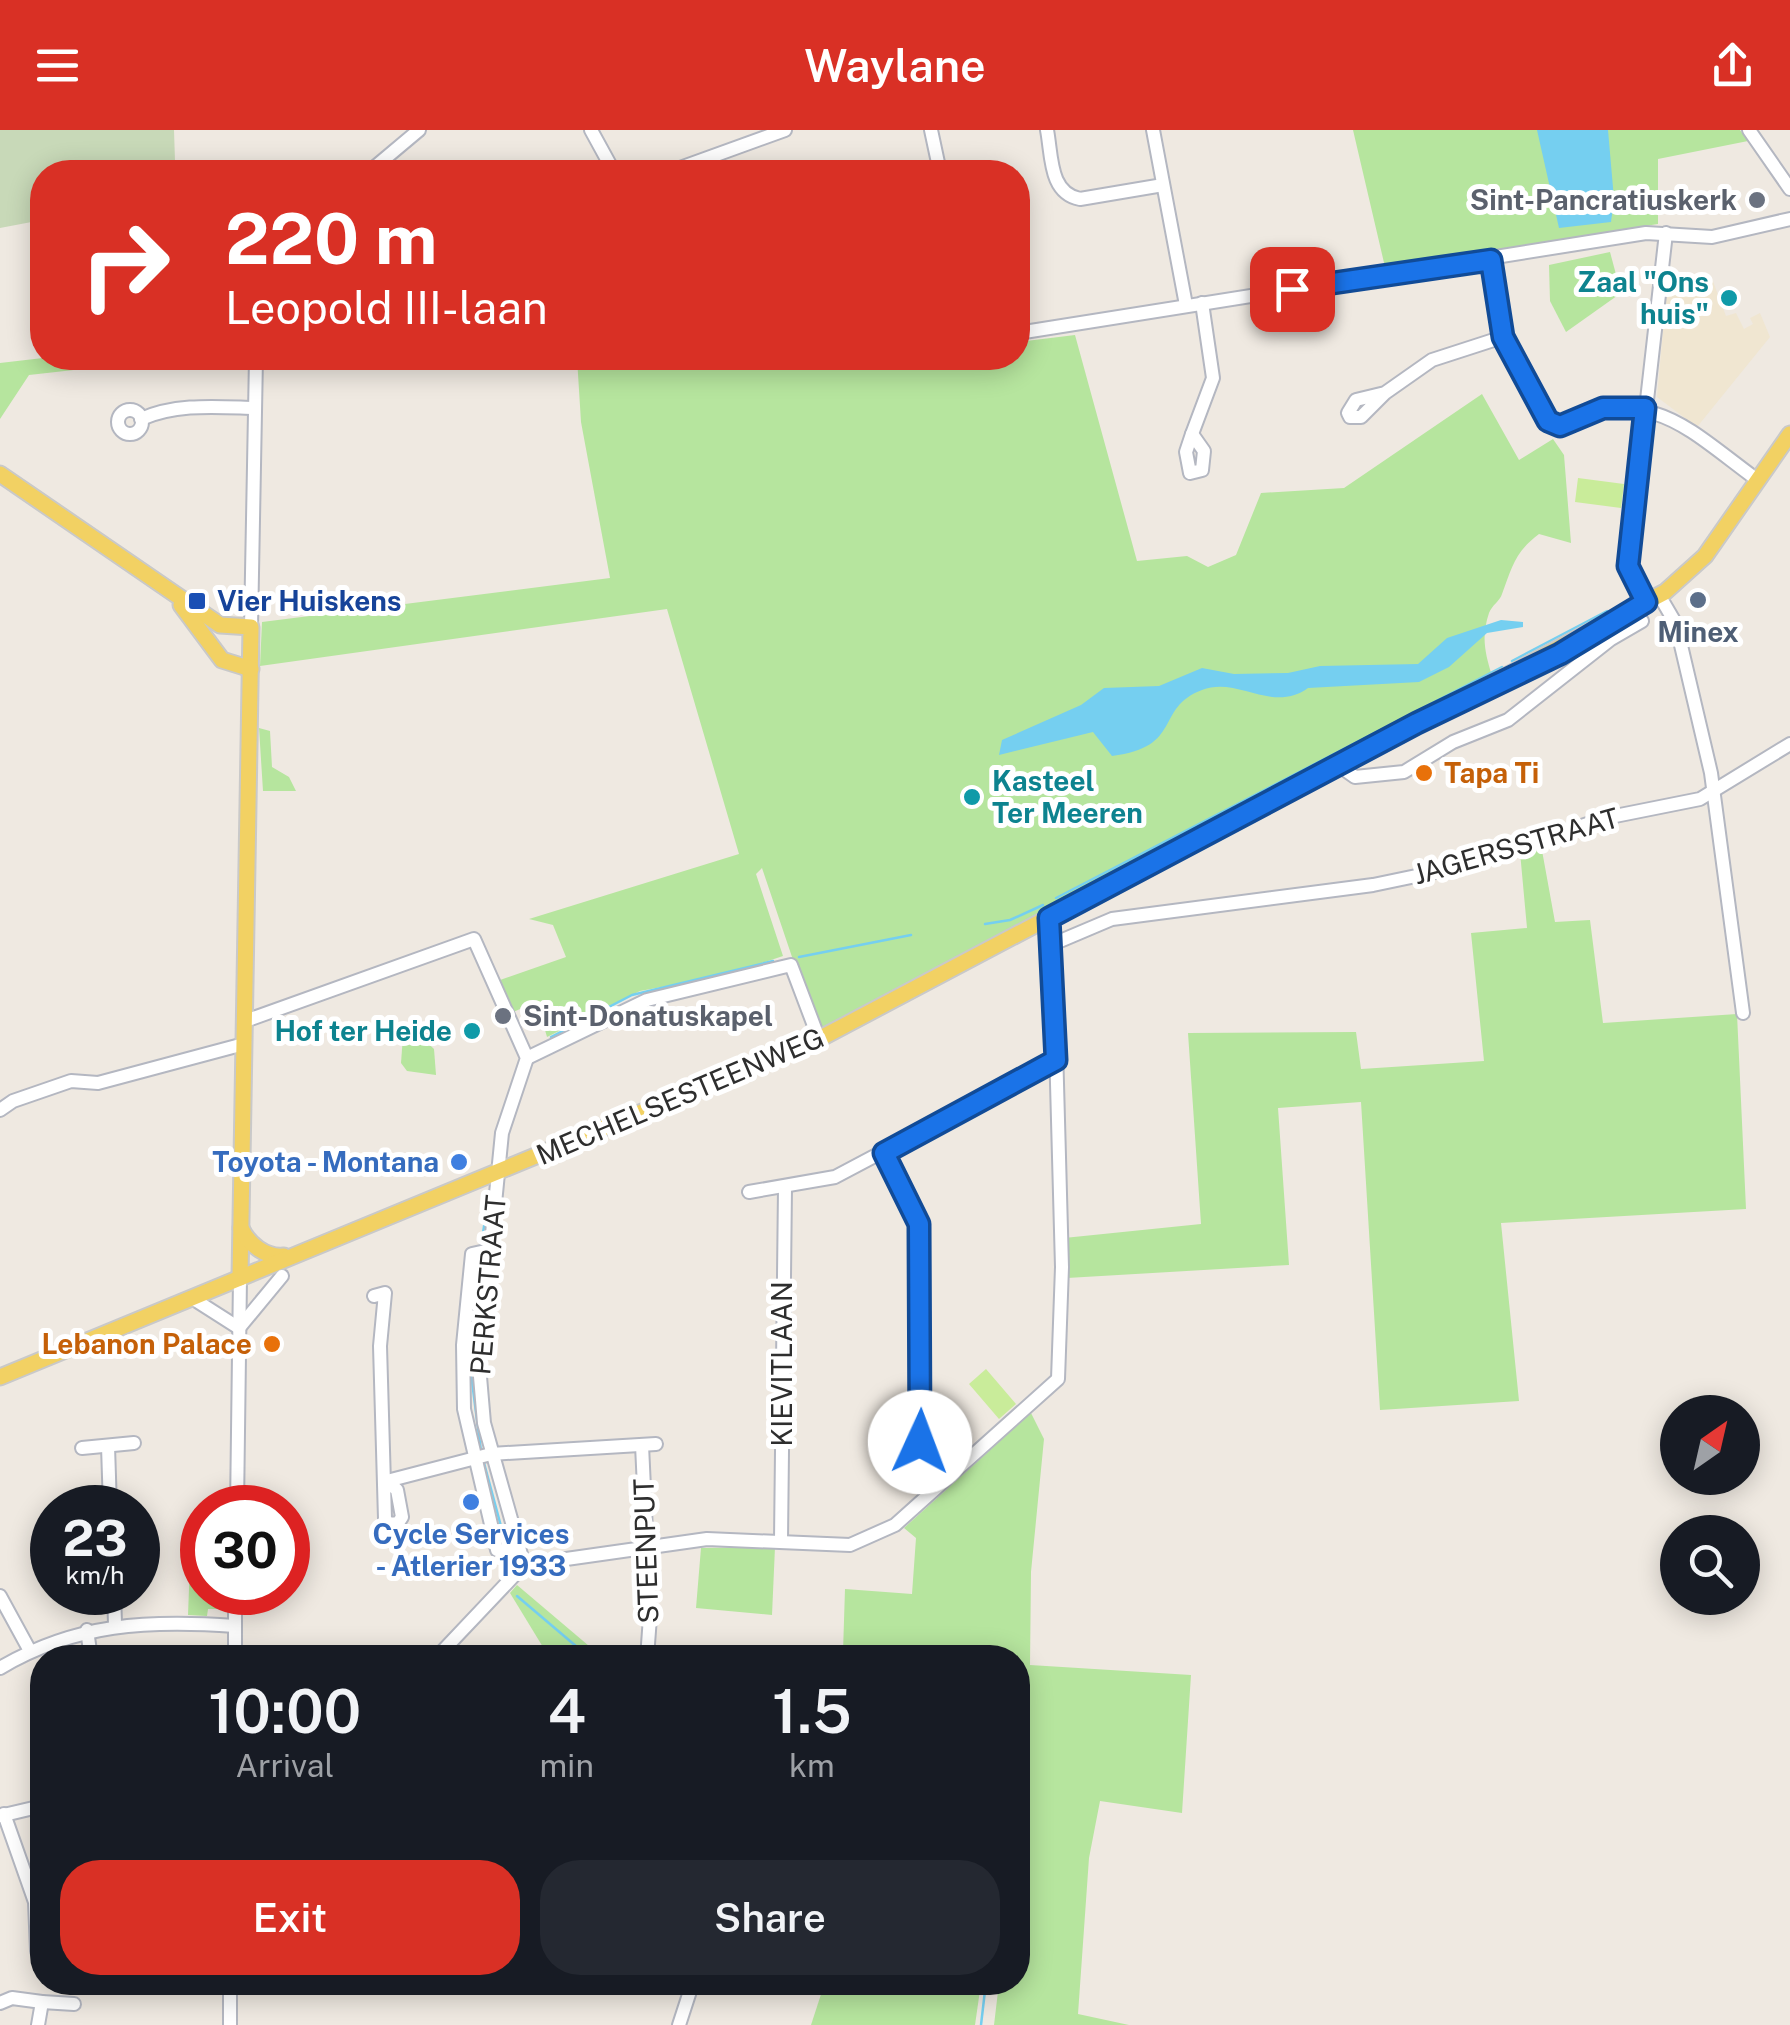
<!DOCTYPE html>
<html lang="en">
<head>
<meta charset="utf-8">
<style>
  :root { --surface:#171b24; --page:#242831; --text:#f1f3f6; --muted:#9ea1a6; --accent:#d93025 }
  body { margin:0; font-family:"Public Sans",sans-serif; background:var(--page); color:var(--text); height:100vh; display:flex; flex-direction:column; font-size:38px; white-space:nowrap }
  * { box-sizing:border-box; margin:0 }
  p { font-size:32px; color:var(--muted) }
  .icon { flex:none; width:55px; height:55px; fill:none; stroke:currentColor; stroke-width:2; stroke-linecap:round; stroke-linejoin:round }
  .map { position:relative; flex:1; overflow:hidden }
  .panel { position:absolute; left:30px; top:1515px; width:1000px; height:350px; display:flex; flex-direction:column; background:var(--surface); border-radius:40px; box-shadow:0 5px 25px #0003 }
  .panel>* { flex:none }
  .guide { position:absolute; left:30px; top:30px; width:1000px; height:210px; border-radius:40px; box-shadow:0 5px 25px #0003; background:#d93025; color:#fff; overflow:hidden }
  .needle { width:65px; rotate:34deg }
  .tools { position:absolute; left:1660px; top:1265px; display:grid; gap:20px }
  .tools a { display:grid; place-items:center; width:100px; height:100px; border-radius:50%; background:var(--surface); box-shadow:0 5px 25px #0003; font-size:50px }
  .speed { position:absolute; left:30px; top:1355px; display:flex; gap:20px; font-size:50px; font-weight:700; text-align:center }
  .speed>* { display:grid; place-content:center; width:130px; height:130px; border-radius:50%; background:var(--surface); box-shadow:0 5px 25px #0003; line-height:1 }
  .speed small { font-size:25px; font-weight:400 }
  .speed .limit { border:15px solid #d22; background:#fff; color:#111 }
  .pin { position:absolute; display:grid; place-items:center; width:85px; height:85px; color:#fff; margin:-42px; border-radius:20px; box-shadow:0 5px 15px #0006 }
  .me { position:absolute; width:110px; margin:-55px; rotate:2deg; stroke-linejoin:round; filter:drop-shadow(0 0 8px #0008) }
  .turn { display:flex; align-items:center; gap:35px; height:210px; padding:0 30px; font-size:45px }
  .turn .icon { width:130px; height:130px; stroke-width:2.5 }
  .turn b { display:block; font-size:70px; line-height:85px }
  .eta { display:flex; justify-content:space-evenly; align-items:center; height:170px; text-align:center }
  .eta b { font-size:60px; font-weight:600; line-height:70px }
  .action { display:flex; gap:20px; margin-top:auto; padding:20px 30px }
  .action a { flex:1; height:115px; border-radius:40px; background:var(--accent); color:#fff; font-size:40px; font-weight:600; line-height:115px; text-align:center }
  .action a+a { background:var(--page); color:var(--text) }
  header { display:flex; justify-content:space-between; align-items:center; height:130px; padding:0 30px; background:var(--accent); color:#fff; font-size:45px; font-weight:600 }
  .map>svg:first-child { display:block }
</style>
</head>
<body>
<header><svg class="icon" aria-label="menu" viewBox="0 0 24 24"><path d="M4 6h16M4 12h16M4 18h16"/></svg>Waylane<svg class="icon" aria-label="share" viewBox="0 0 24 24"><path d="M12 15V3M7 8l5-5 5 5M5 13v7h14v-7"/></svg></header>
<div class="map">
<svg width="1790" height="1895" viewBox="0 0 1790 1895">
  <rect width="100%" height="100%" fill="#efe9e1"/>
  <polygon fill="#f0e6d1" points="1711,146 1726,186 1736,183 1744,199 1753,194 1750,188 1760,183 1770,207 1697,297 1657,267 1667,157"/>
  <g fill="#b6e59e">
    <polygon points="1353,0 1740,0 1748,11 1658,29 1658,94 1385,137"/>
    <polygon points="1610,122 1621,163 1566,202 1550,171 1549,135"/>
    <path d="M1075,205L1137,431L1187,426L1208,437L1236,425L1261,363L1344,358L1482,264L1519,330L1553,309L1564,325L1571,413L1539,404C1515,422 1512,437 1502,464C1500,471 1492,475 1489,483C1481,507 1485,523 1492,546L1142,734L817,901L762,738L756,744L783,826L726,845L640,861L547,907L537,872L513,882L500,850L566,827L553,795L529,789L739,724L667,479L260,536L262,492L610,448L581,292L577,228L831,237L904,228H1018V212Z"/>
    <polygon points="43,228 181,228 29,245 0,289 0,233"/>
    <polygon points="259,598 270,601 272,637 289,647 296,661 263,661"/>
    <polygon points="1541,715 1555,792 1590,790 1603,893 1737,884 1746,1079 1501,1093 1519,1271 1380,1280 1361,972 1278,978 1289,1135 1067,1148 1064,1108 1201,1094 1188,903 1356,902 1361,939 1484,931 1471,803 1527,798 1520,722"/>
    <polygon points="407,903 419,905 434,919 436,945 407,941 401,933 403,906"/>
    <polygon points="1031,1283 1044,1309 1031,1442 1030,1535 1191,1545 1182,1683 1100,1671 1089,1728 1078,1884 1129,1895 994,1895 999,1853 1018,1852 1018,1707 1024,1639 1018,1638 1018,1528 843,1522 845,1459 912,1464 916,1408 904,1398"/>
    <polygon points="775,1417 772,1485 696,1478 701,1418"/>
    <polygon points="190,1433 202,1433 202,1462 219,1463 218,1479 208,1479 207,1486 188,1485"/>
    <polygon points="517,1455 602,1527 549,1527 510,1463"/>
    <polygon points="825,1852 981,1853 975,1895 811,1895"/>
  </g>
  <polygon fill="#c8d9b8" points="0,0 174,0 175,31 233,33 233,42 42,42 42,90 0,98"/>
  <g fill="#c9ec9a">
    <polygon points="1578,348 1624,354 1621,378 1575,372"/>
    <polygon points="986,1239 1016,1274 999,1289 969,1254"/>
  </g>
  <g fill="#75cff0">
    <polygon points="1537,0 1608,0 1614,69 1611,92 1559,98"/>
    <path d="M1501,490L1523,492V497L1487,503L1449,537L1419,552L1308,558C1272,584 1238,546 1202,560C1154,578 1184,617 1112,626L1093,602L999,625L1002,610L1081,575L1104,558L1159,556L1202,538L1234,544L1288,543L1320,536L1418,534L1447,508Z"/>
  </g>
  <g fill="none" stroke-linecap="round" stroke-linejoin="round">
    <g stroke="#75cff0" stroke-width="2.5">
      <polyline points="1512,531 1607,481"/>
      <polyline points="1056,768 1502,537"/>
      <polyline points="985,794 1010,790 1043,775"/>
      <polyline points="799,827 911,805"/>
      <polyline points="551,907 632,865 773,831"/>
      <polyline points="481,1116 489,1064"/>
      <polyline points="479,1131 470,1236 481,1321"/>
      <polyline points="484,1333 506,1415"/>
      <polyline points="517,1466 590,1528"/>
      <polyline points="981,1895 986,1852"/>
    </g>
    <g stroke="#b4b7c1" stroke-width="16">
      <g id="minor">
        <polyline points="591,0 614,42"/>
        <polyline points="931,0 940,42"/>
        <path d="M1047,0C1052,26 1049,63 1080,69L1163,55"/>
        <polyline points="1153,0 1186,175"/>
        <polyline points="1749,0 1790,59"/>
        <polyline points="369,42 419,0"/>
        <polyline points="669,42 785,0"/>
        <path d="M1491,131L1503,207L1551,294L1560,296C1651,255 1684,296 1756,349"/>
        <polyline points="1018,203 1646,103 1712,107 1790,89"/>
        <polyline points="758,228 807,228"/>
        <polyline points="1385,263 1361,287 1350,287 1348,283 1356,270 1385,263 1432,230 1503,207"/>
        <circle cx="130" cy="292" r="12"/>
        <path d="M141,289C177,273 217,277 255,278"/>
        <polyline points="1192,304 1213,248 1202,173"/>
        <polygon points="1192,304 1204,321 1202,340 1190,343 1186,322"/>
        <polyline points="1659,465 1676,494 1711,643 1743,883"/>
        <polyline points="1645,472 1628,437 1666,103"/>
        <polyline points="251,497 256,228"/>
        <polyline points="1338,635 1355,647 1404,642 1453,612 1508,590 1611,509 1642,491"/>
        <polyline points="1053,814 1112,789 1373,755 1464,736 1605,688 1700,669 1790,614"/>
        <polyline points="245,891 474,809 527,928 502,1003 479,1235 484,1293 524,1435"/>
        <polyline points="527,928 647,870 791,835 819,909"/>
        <polyline points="0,980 13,971 71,951 98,953 244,914"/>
        <polyline points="884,1023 919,1094 920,1312 946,1348"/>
        <polyline points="749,1062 835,1047 1056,930"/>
        <polyline points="490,1120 472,1124 463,1215 464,1279 497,1420 517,1421"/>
        <polyline points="374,1166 385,1163 380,1216 385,1389 389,1394 398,1393 402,1387 397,1360 387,1351"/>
        <polyline points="192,1168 239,1198"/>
        <polyline points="239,1198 282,1146"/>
        <polyline points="642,1315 650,1487 647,1528"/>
        <polyline points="108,1316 110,1378"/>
        <polyline points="82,1318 134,1313"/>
        <polyline points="387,1351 491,1324 656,1314"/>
        <polyline points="237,1378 240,1148"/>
        <polyline points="781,1410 785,1058"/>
        <polyline points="524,1435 707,1409 850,1415 895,1395 1058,1249 1062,1137 1054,843 1049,788"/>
        <polyline points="114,1462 115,1494"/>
        <polyline points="0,1466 30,1521"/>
        <polyline points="87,1500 91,1528"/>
        <polyline points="235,1528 235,1462"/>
        <polyline points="436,1528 524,1435"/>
        <path d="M0,1538C76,1493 148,1490 235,1496"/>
        <polyline points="4,1684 35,1772 37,1821 42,1820"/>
        <polyline points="0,1686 42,1676"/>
        <polyline points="42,1872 74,1874"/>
        <polyline points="0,1873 12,1868 42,1872 38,1895"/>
        <polyline points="230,1895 230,1852"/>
        <polyline points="679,1895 693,1852"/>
      </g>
    </g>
    <g stroke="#c9c9c9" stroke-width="19">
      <g id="major">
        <polyline points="0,344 220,495 251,497 240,1148"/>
        <polyline points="181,475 222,530 251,539"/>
        <path d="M241,1098C248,1114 266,1128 284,1126"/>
        <polyline points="0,1247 819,909 1665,462 1705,426 1790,304"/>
      </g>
    </g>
    <use href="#minor" stroke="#fff" stroke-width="12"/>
    <use href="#major" stroke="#f2d163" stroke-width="15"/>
  </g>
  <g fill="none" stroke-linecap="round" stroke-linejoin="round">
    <g stroke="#114b97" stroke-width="25">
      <polyline id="route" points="920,1312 919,1094 884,1023 1056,930 1049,788 1417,593 1560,524 1646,472 1628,436 1645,278 1603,278 1560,296 1548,291 1503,207 1491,130 1292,159"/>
    </g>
    <use href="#route" stroke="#1a73e8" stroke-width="18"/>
  </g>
  <g fill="#6b7280" stroke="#fff" stroke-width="4">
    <circle cx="1757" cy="70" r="10"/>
    <circle cx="503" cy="886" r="10"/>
  </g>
  <g fill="#0f9aa8" stroke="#fff" stroke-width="4">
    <circle cx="1729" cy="168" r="10"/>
    <circle cx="972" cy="667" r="10"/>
    <circle cx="472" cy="901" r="10"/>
  </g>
  <circle fill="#5c6f8a" stroke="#fff" stroke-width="4" cx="1698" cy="470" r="10"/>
  <rect fill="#1a4fb4" stroke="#fff" stroke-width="4" x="187" y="461" width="20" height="20" rx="5"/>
  <g fill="#e8710a" stroke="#fff" stroke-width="4">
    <circle cx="1424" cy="643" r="10"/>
    <circle cx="272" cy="1214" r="10"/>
  </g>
  <g fill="#3f7fe0" stroke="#fff" stroke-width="4">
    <circle cx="459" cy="1032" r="10"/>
    <circle cx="471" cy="1372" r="10"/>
  </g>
  <g text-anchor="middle" stroke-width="10" stroke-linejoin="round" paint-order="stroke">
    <g font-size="28" font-weight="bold" fill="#5b616d" stroke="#fff" text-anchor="end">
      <text x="1737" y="80">Sint-Pancratiuskerk</text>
      <text x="523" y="896" text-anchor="start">Sint-Donatuskapel</text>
    </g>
    <g font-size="28" font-weight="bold" fill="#0d838f" stroke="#fff" text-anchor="end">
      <text x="1709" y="162">Zaal "Ons<tspan x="1709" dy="32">huis"</tspan></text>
      <text x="992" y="661" text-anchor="start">Kasteel<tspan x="992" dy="32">Ter Meeren</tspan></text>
      <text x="452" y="911">Hof ter Heide</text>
    </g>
    <g font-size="28" font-weight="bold" fill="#164399" stroke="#fff" text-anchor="start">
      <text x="217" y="481">Vier Huiskens</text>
    </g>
    <g font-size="28" font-weight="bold" fill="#4e5e75" stroke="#fff">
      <text x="1698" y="512">Minex</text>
    </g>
    <g font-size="28" font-weight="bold" fill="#c56008" stroke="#fff" text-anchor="start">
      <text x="1444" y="653">Tapa Ti</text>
      <text x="252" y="1224" text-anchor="end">Lebanon Palace</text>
    </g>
    <g font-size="28" fill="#2e2e2e" stroke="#fff">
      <text transform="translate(1516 716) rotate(-16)" y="10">JAGERSSTRAAT</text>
      <text transform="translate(680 966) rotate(-23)" y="10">MECHELSESTEENWEG</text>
      <text transform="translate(488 1155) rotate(-85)" y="10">PERKSTRAAT</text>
      <text transform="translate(782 1234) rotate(-90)" y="10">KIEVITLAAN</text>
      <text transform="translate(646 1421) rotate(-92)" y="10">STEENPUT</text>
    </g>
    <g font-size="28" font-weight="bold" fill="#366cbe" stroke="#fff" text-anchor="end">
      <text x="439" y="1042">Toyota - Montana</text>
      <text x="471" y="1414" text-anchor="middle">Cycle Services<tspan x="471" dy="32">- Atlerier 1933</tspan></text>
    </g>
  </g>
</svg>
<div class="tools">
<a><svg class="needle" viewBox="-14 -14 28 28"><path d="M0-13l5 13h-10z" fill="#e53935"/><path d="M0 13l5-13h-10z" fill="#9ea1a6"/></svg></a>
<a><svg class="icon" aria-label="search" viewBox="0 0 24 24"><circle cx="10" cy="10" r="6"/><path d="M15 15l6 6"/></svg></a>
</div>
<div class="speed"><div>23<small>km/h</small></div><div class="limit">30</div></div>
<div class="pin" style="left:1292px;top:159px;background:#d93025"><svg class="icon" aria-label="arrive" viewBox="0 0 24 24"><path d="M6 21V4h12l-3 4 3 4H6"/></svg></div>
<svg class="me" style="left:920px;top:1312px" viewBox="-20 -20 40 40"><circle r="19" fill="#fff"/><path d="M0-13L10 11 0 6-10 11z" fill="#1a73e8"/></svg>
<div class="guide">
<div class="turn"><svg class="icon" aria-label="right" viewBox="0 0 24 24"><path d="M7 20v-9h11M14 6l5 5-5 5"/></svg><div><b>220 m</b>Leopold III-laan</div></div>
</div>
<section class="panel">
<div class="eta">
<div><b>10:00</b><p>Arrival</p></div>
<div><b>4</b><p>min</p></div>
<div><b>1.5</b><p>km</p></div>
</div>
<div class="action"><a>Exit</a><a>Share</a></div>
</section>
</div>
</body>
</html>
